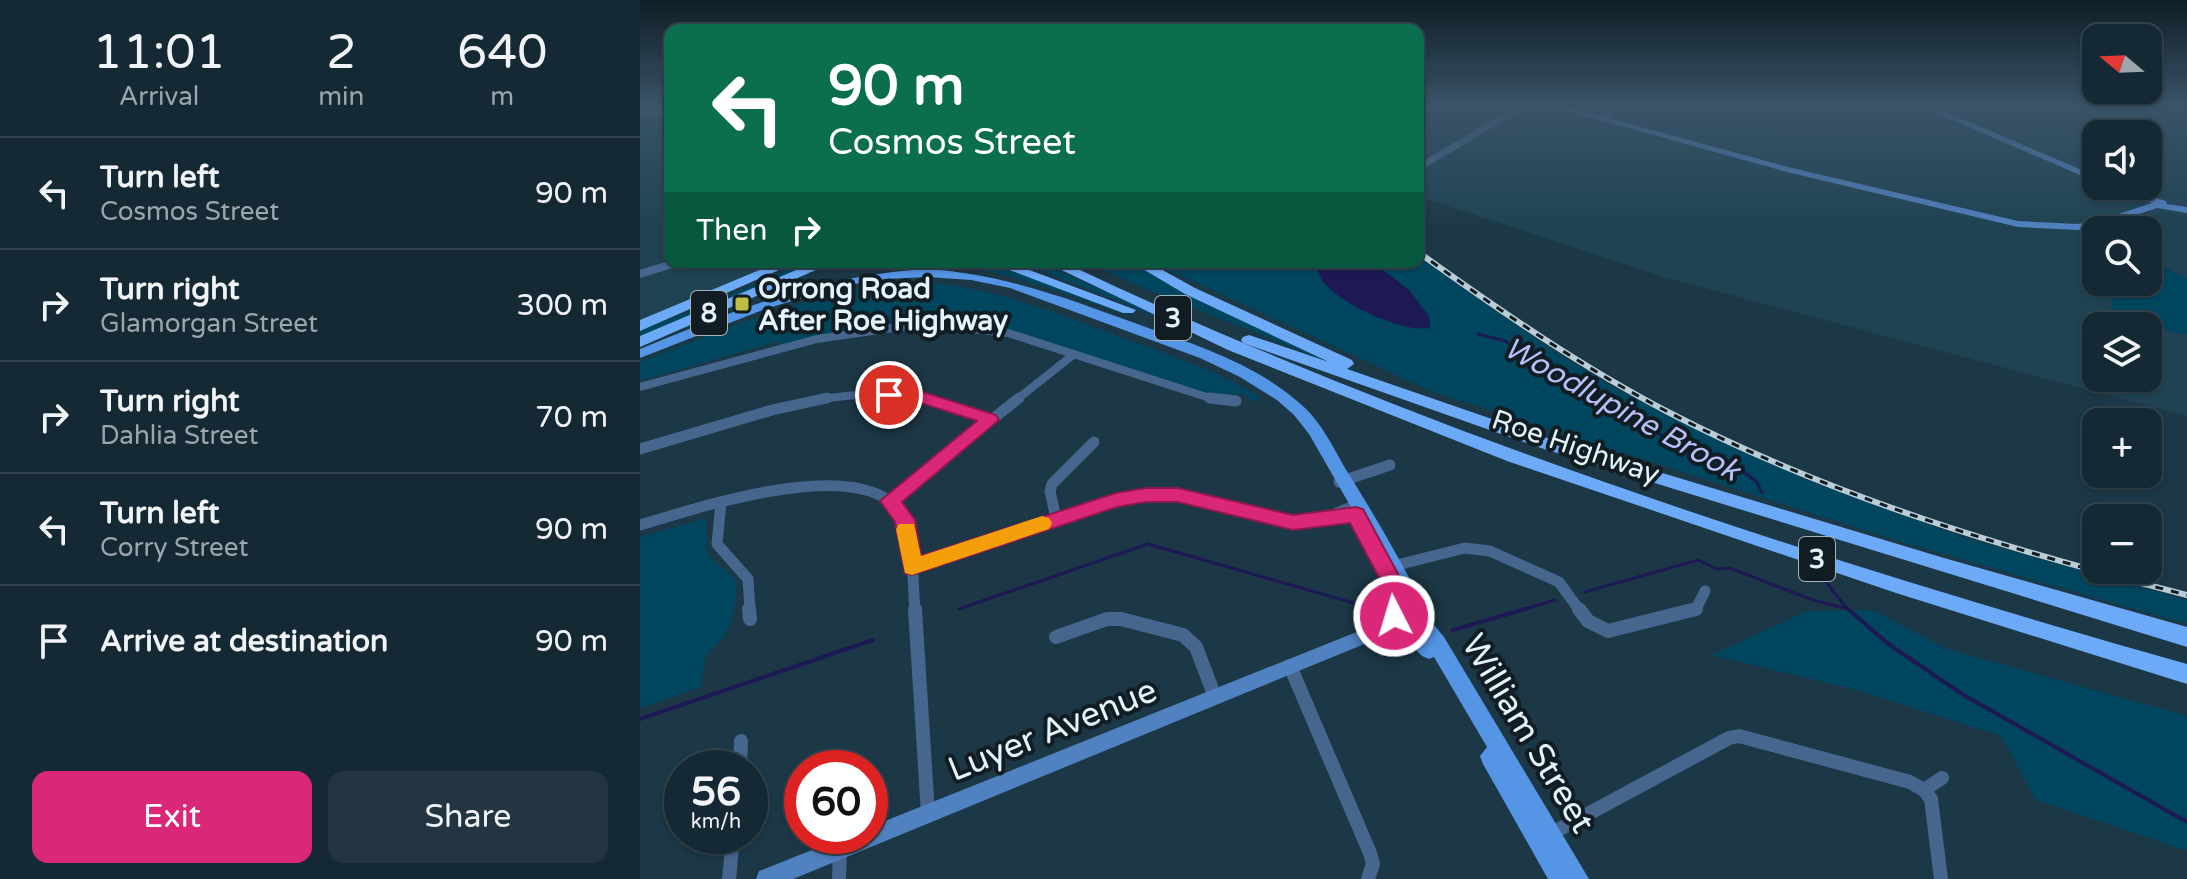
<!DOCTYPE html>
<html lang="en">
<head>
<meta charset="utf-8">
<style>
  :root { --surface:#152934; --page:#223540; --text:#f1f3f6; --muted:#9da6ac; --line:#34454f; --accent:#db2777 }
  body { margin:0; font-family:"Varela Round",sans-serif; background:var(--page); color:var(--text); height:100vh; display:flex; flex-direction:column; font-size:30px; white-space:nowrap }
  * { box-sizing:border-box; margin:0 }
  p { font-size:26px; color:var(--muted) }
  .icon { flex:none; width:44px; height:44px; fill:none; stroke:currentColor; stroke-width:2; stroke-linecap:round; stroke-linejoin:round }
  .map { position:relative; flex:1; overflow:hidden }
  .side { display:flex; flex-direction:column; background:var(--surface); width:640px }
  .side>* { flex:none }
  .guide { position:absolute; left:24px; top:24px; width:760px; height:244px; border-radius:16px; box-shadow:0 2px 6px #0004,0 0 0 2px var(--line); background:#0b6e4f; color:#fff; overflow:hidden }
  .needle { width:52px; rotate:289deg }
  .fabs { position:absolute; left:1442px; top:24px; display:grid; gap:16px }
  .fabs a { display:grid; place-items:center; width:80px; height:80px; border-radius:16px; background:var(--surface); box-shadow:0 2px 6px #0004,0 0 0 2px var(--line); font-size:40px }
  .speed { position:absolute; left:24px; top:750px; display:flex; gap:16px; font-size:40px; font-weight:700; text-align:center }
  .speed>* { display:grid; place-content:center; width:104px; height:104px; border-radius:50%; background:var(--surface); box-shadow:0 2px 6px #0004,0 0 0 2px var(--line); line-height:1 }
  .speed small { font-size:20px; font-weight:400 }
  .speed .limit { border:12px solid #d22; background:#fff; color:#111 }
  .pin { position:absolute; display:grid; place-items:center; width:68px; height:68px; color:#fff; margin:-34px; border:4px solid #fff; border-radius:50%; box-shadow:0 2px 8px #0007 }
  .me { position:absolute; width:88px; margin:-44px; rotate:355deg; stroke-linejoin:round; filter:drop-shadow(0 0 6px #0008) }
  .turn { display:flex; align-items:center; gap:28px; height:168px; padding:0 32px; font-size:36px }
  .turn .icon { width:104px; height:104px; stroke-width:2.5 }
  .turn b { display:block; font-size:56px; line-height:68px }
  .then { display:flex; align-items:center; height:76px; padding:0 32px; background:#0003; gap:16px; font-size:30px }
  .eta { display:flex; justify-content:space-evenly; align-items:center; height:136px; text-align:center }
  .eta b { font-size:48px; font-weight:600; line-height:56px }
  .action { display:flex; gap:16px; margin-top:auto; padding:16px 32px }
  .action a { flex:1; height:92px; border-radius:16px; background:var(--accent); color:#fff; font-size:32px; font-weight:600; line-height:92px; text-align:center }
  .action a+a { background:var(--page); color:var(--text) }
  ul { padding:0; list-style:none }
  li { display:flex; align-items:center; gap:24px; height:112px; padding:0 32px; border-top:2px solid var(--line) }
  li div { flex:1 }
  li b { display:block; font-size:30px }
  li em { font-style:normal }
  main { display:flex; flex:1; min-height:0 }
  .map>svg:first-child { display:block }
</style>
</head>
<body>
<main>
<section class="side">
<div class="eta">
<div><b>11:01</b><p>Arrival</p></div>
<div><b>2</b><p>min</p></div>
<div><b>640</b><p>m</p></div>
</div>
<ul>
<li><svg class="icon" aria-label="left" viewBox="0 0 24 24"><path d="M17 20v-9H6M10 6l-5 5 5 5"/></svg><div><b>Turn left</b><p>Cosmos Street</p></div><em>90 m</em></li>
<li><svg class="icon" aria-label="right" viewBox="0 0 24 24"><path d="M7 20v-9h11M14 6l5 5-5 5"/></svg><div><b>Turn right</b><p>Glamorgan Street</p></div><em>300 m</em></li>
<li><svg class="icon" aria-label="right" viewBox="0 0 24 24"><path d="M7 20v-9h11M14 6l5 5-5 5"/></svg><div><b>Turn right</b><p>Dahlia Street</p></div><em>70 m</em></li>
<li><svg class="icon" aria-label="left" viewBox="0 0 24 24"><path d="M17 20v-9H6M10 6l-5 5 5 5"/></svg><div><b>Turn left</b><p>Corry Street</p></div><em>90 m</em></li>
<li><svg class="icon" aria-label="arrive" viewBox="0 0 24 24"><path d="M6 21V4h12l-3 4 3 4H6"/></svg><div><b>Arrive at destination</b></div><em>90 m</em></li>
</ul>
<div class="action"><a>Exit</a><a>Share</a></div>
</section>
<div class="map">
<svg width="1547" height="879" viewBox="0 0 1547 879">
  <rect width="100%" height="100%" fill="#1c3745"/>
  <g fill="#1f4353" fill-rule="evenodd">
    <polygon points="0,106 30,106 30,262 137,262 0,320"/>
    <path d="M778,106H1547V416L1023,277L778,196ZM1456,134H1508V186H1456ZM1456,230H1508V282H1456ZM1456,326H1508V378H1456Z"/>
  </g>
  <g fill="#00465f">
    <polygon points="778,256 911,349 970,385 1052,427 1160,477 1326,538 1547,600 1547,624 1258,541 793,392 511,262 778,262"/>
    <polygon points="1508,260 1547,278 1547,335 1469,318 1477,282 1508,282"/>
    <polygon points="165,262 175,262 0,340 0,330 65,306"/>
    <path d="M278,262H338L387,276L503,320C425,295 361,266 278,262Z"/>
    <polygon points="376,262 400,262 543,327 398,269"/>
    <polygon points="447,262 490,262 580,309 745,384 508,290"/>
    <path d="M270,281C345,284 411,311 481,337C528,354 578,371 621,398L614,402L601,393L581,397L433,355L368,333L280,324L150,345L136,342L0,381V362C88,327 175,291 270,281Z"/>
    <path d="M66,518L67,554L97,581C95,616 93,632 66,655L61,687L0,708V537Z"/>
    <polygon points="1233,610 1304,648 1547,716 1547,851 1396,800 1361,736 1217,690 1071,655 1167,611"/>
  </g>
  <path fill="#1d1954" d="M675,262H733L769,290L789,316L790,328C763,333 698,304 682,280C679,275 677,268 675,262Z"/>
  <g fill="none" stroke-linecap="round" stroke-linejoin="round">
    <g stroke="#1d1954" stroke-width="3">
      <polyline points="838,334 865,341 1000,425 1105,473 1117,482 1122,493"/>
      <polyline points="1186,582 1209,611"/>
      <polyline points="945,592 1058,560 1077,569 1090,568 1170,599 1204,608"/>
      <polyline points="319,609 508,544 717,604"/>
      <polyline points="878,611 915,600"/>
    </g>
    <g stroke="#1d1954" stroke-width="4">
      <polyline points="1208,609 1247,643 1322,694 1547,822"/>
      <polyline points="813,630 885,609"/>
      <polyline points="0,719 233,640"/>
    </g>
    <g stroke="#47668e" stroke-width="7">
      <polyline points="959,106 967,117"/>
      <polyline points="941,114 954,106"/>
      <polyline points="0,115 30,110"/>
      <polyline points="778,168 882,106"/>
    </g>
    <g stroke="#47668e" stroke-width="8">
      <polyline points="0,274 39,262"/>
      <polyline points="0,387 177,339 280,324 368,333 576,400"/>
      <path d="M175,400C215,394 255,390 294,400"/>
      <polyline points="376,400 433,355"/>
    </g>
    <g stroke="#47668e" stroke-width="11">
      <polyline points="286,398 350,420"/>
      <polyline points="570,398 596,401"/>
      <polyline points="0,449 132,410 187,398"/>
      <polyline points="699,482 750,465"/>
      <polyline points="250,501 379,398"/>
      <polyline points="81,502 77,544 108,579 110,611"/>
      <polyline points="689,516 719,504"/>
      <polyline points="416,518 410,491 412,484 454,442"/>
      <path d="M0,525C55,509 232,448 265,520C273,539 273,588 275,611"/>
      <polyline points="272,567 416,518 506,495 538,495 653,523 695,519 723,512"/>
      <polyline points="749,567 825,548 850,551 919,582 940,611"/>
      <polyline points="1049,611 1056,609 1065,591"/>
    </g>
    <g stroke="#47668e" stroke-width="14">
      <polyline points="109,609 110,619"/>
      <polyline points="275,609 288,814"/>
      <polyline points="939,609 948,621 968,631 1056,609"/>
      <polyline points="416,637 467,619 481,619 543,635 556,647 575,697"/>
      <polyline points="650,666 730,853 733,864 728,879"/>
      <polyline points="100,768 101,741"/>
      <polyline points="1284,790 1302,778"/>
      <polyline points="907,836 1089,738 1099,736 1270,782 1284,790 1291,799 1301,879"/>
      <polyline points="89,879 93,836"/>
      <polyline points="199,879 200,850"/>
    </g>
    <g fill="#5081c0" fill-rule="evenodd">
      <polygon points="909,106 924,106 1152,168 1378,221 1438,224 1457,221 1512,203 1461,186 1476,186 1526,201 1527,204 1547,207 1547,213 1517,208 1463,226 1438,230 1378,227 1147,172"/>
      <polygon points="1280,106 1292,106 1456,176 1456,182"/>
      <polygon points="763,620 769,622 772,627 769,632 722,645 153,879 116,879 119,871 127,868 207,836 230,836 230,827 714,633"/>
    </g>
    <g fill="#5595e6" fill-rule="evenodd">
      <path d="M288,269C368,275 429,299 503,326C559,346 621,366 665,408C682,424 693,447 705,468C729,506 751,544 772,583C776,591 782,596 786,603L783,609L776,611L766,605L763,614L756,616L749,614L746,608L747,596L741,577L747,571L742,561L669,434L654,415L637,400L600,377L560,358L370,288L331,280L288,277L245,279L203,286L125,309L0,358V349C97,309 181,275 288,269Z"/>
      <polygon points="784,613 791,615 794,625 804,637 949,879 908,879 843,764 840,756 847,747 794,657 789,659 782,656 754,627 757,621 764,619 774,623 777,615"/>
    </g>
    <g fill="#6ca9f6" fill-rule="evenodd">
      <polygon points="138,262 157,262 0,331 0,320"/>
      <polygon points="175,262 194,262 0,347 0,336"/>
      <polygon points="348,262 368,262 496,310 493,313 483,313"/>
      <path d="M405,262H423C781,432 1166,556 1547,664V684L1256,593L867,461L588,350Z"/>
      <polygon points="491,262 508,262 555,288 712,360 714,364 707,369 913,440 1304,558 1547,627 1547,647 901,448 603,343 601,340 603,337 609,335 689,362 545,294"/>
    </g>
    <g stroke="#bacdd7" stroke-width="6">
      <path id="rail" d="M778,252C859,310 940,366 1028,412C1192,497 1369,550 1547,595"/>
    </g>
    <use href="#rail" stroke="#111d23" stroke-width="3" stroke-dasharray="8" stroke-linecap="butt"/>
  </g>
  <polygon fill="#223a3e" points="792,132 792,134 778,142 778,140"/>
  <g fill="#315358" stroke="#223a3e" stroke-width="2">
    <polygon points="778,128 792,132 778,140"/>
    <polygon points="778,142 785,145 778,149"/>
  </g>
  <linearGradient id="sky" x2="0" y2="1"><stop stop-color="#0f1e26"/><stop offset="0.46" stop-color="#3a5368"/><stop offset="1" stop-color="#3a5368" stop-opacity="0"/></linearGradient>
  <rect width="1547" height="229" fill="url(#sky)"/>
  <path fill="#db2777" stroke="#8e194d" stroke-width="2" d="M249,389L283,392L356,415L359,420L262,502L275,520L281,556L476,493L506,488H538L653,515L716,507L723,509L764,585C768,598 768,610 762,623L754,625L746,623C741,611 746,598 743,585L710,523L653,530L538,502H506L477,507L272,575L265,573L255,522L240,501L337,421L281,403L243,399L241,395L243,391Z"/>
  <polygon fill="#f59e0b" points="402,516 409,518 412,523 409,529 272,575 265,573 256,529 259,524 274,524 281,556"/>
  <rect fill="#bdbf43" stroke="#111d23" stroke-width="3" x="94" y="296" width="16" height="16" rx="4"/>
  <g text-anchor="middle" stroke-width="8" stroke-linejoin="round" paint-order="stroke">
    <g fill="#111d23" stroke="#a5b4bc" stroke-width="2">
      <rect x="51" y="291" width="36" height="44" rx="6"/>
      <rect x="515" y="296" width="36" height="44" rx="6"/>
      <rect x="1159" y="537" width="36" height="44" rx="6"/>
    </g>
    <g font-size="26" font-weight="bold" fill="#e4f4fd">
      <text x="69" y="322">8</text>
      <text x="533" y="327">3</text>
      <text x="1177" y="568">3</text>
    </g>
    <g font-size="28" font-weight="bold" fill="#e4f4fd" stroke="#111d23" text-anchor="start">
      <text x="118" y="298">Orrong Road<tspan x="118" dy="32">After Roe Highway</tspan></text>
    </g>
    <g font-size="28" fill="#e4f4fd" stroke="#111d23">
      <text transform="translate(936 446) rotate(19)" y="10">Roe Highway</text>
    </g>
    <g font-size="30" font-style="italic" fill="#b8bff7" stroke="#111d23">
      <text transform="translate(982 409) rotate(29)" y="10">Woodlupine Brook</text>
    </g>
    <g font-size="34" fill="#e4f4fd" stroke="#111d23">
      <text transform="translate(412 729) rotate(-22)" y="12">Luyer Avenue</text>
      <text transform="translate(889 733) rotate(59)" y="12">William Street</text>
    </g>
  </g>
</svg>
<div class="fabs">
<a><svg class="needle" viewBox="-14 -14 28 28"><path d="M0-13l5 13h-10z" fill="#e53935"/><path d="M0 13l5-13h-10z" fill="#9da6ac"/></svg></a>
<a><svg class="icon" aria-label="sound" viewBox="0 0 24 24"><path d="M4 9h4l5-4v14l-5-4H4zM17 9q2 3 0 6"/></svg></a>
<a><svg class="icon" aria-label="search" viewBox="0 0 24 24"><circle cx="10" cy="10" r="6"/><path d="M15 15l6 6"/></svg></a>
<a><svg class="icon" aria-label="layers" viewBox="0 0 24 24"><path d="M12 4l9 5-9 5-9-5zM3 14l9 5 9-5"/></svg></a>
<a>+</a>
<a>−</a>
</div>
<div class="speed"><div>56<small>km/h</small></div><div class="limit">60</div></div>
<div class="pin" style="left:249px;top:395px;background:#d93025"><svg class="icon" aria-label="arrive" viewBox="0 0 24 24"><path d="M6 21V4h12l-3 4 3 4H6"/></svg></div>
<svg class="me" style="left:754px;top:616px" viewBox="-20 -20 40 40"><circle r="17" fill="#db2777" stroke="#fff" stroke-width="3"/><path d="M0-11L8 9 0 5-8 9z" fill="#fff"/></svg>
<div class="guide">
<div class="turn"><svg class="icon" aria-label="left" viewBox="0 0 24 24"><path d="M17 20v-9H6M10 6l-5 5 5 5"/></svg><div><b>90 m</b>Cosmos Street</div></div>
<div class="then">Then<svg class="icon" aria-label="right" viewBox="0 0 24 24"><path d="M7 20v-9h11M14 6l5 5-5 5"/></svg></div>
</div>
</div>
</main>
</body>
</html>
